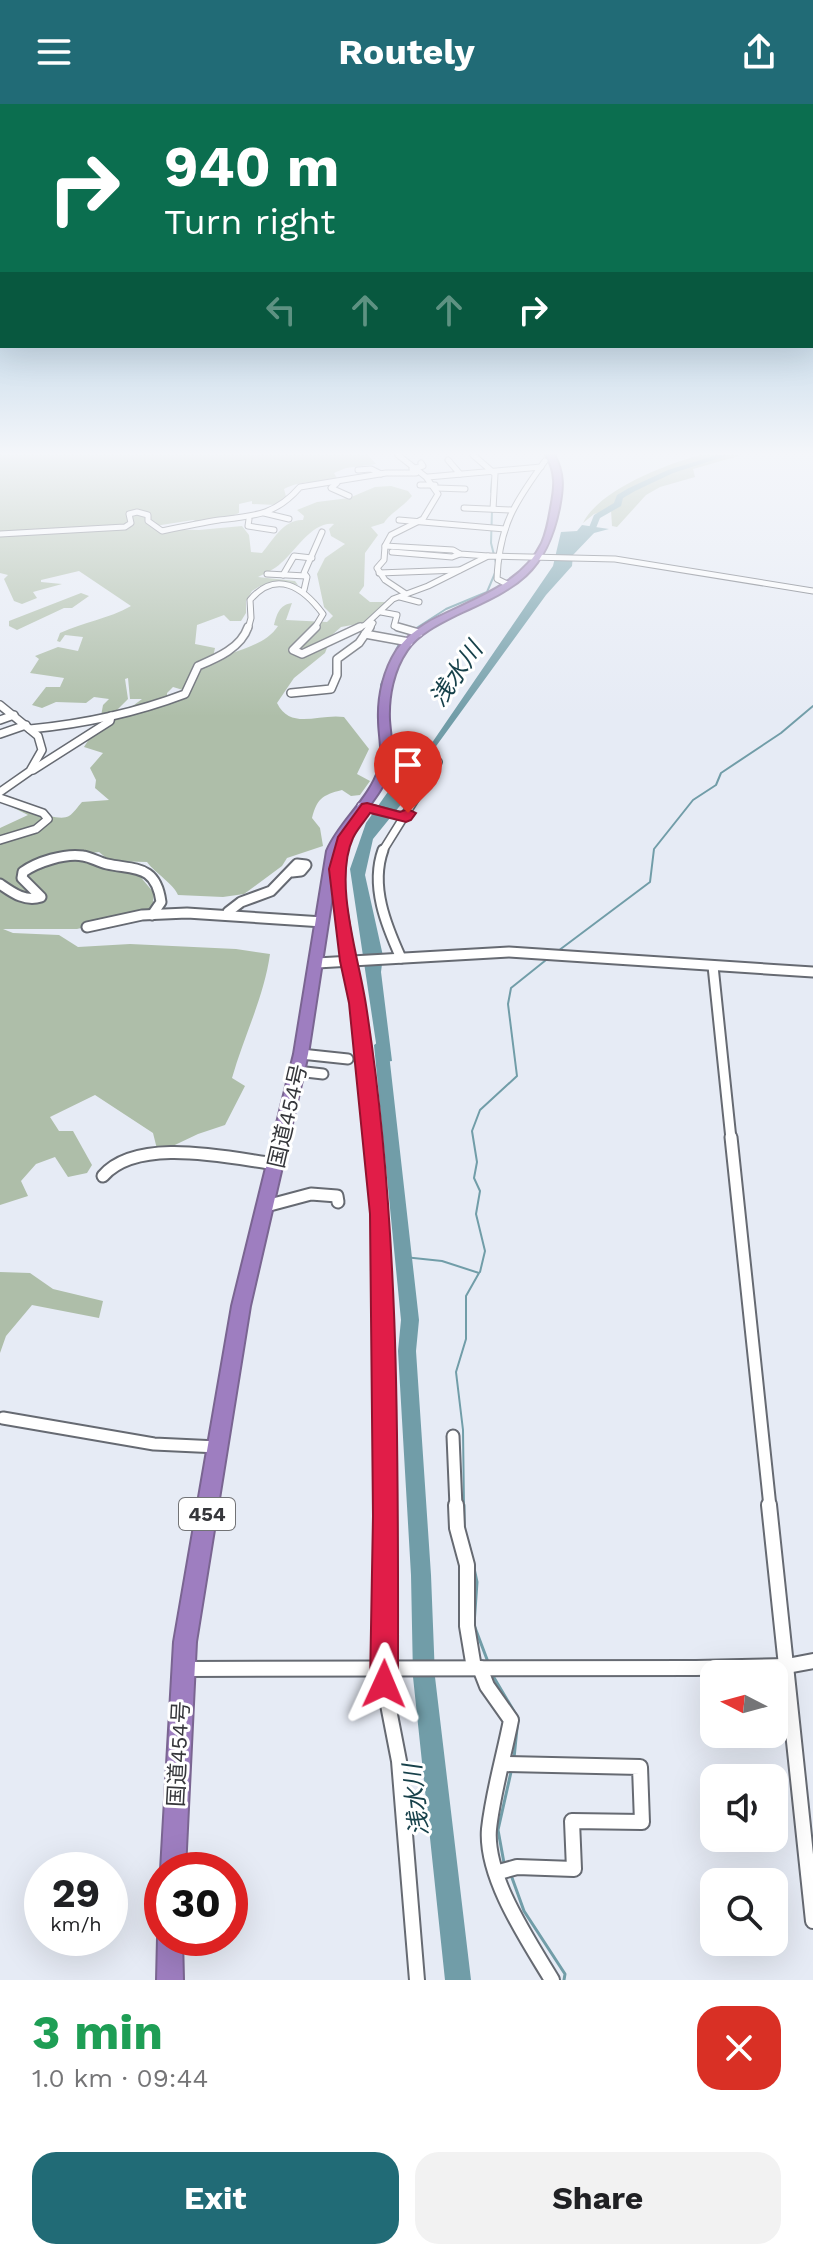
<!DOCTYPE html>
<html lang="en">
<head>
<meta charset="utf-8">
<style>
  :root { --surface:#fff; --page:#f2f2f2; --text:#202124; --muted:#757577; --accent:#216b76 }
  body { margin:0; font-family:"Work Sans","Noto Sans JP",sans-serif; background:var(--page); color:var(--text); height:100vh; display:flex; flex-direction:column; font-size:30px; white-space:nowrap }
  * { box-sizing:border-box; margin:0 }
  p { font-size:26px; color:var(--muted) }
  .icon { flex:none; width:44px; height:44px; fill:none; stroke:currentColor; stroke-width:2; stroke-linecap:round; stroke-linejoin:round }
  .map { position:relative; height:1876px; overflow:hidden }
  .panel { display:flex; flex-direction:column; background:var(--surface); flex:1 }
  .panel>* { flex:none }
  .banner { position:absolute; left:0px; top:0px; width:814px; height:244px; box-shadow:0 8px 32px #0002; background:#0b6e4f; color:#fff; overflow:hidden }
  .needle { width:52px; rotate:276deg }
  .fabs { position:absolute; left:700px; top:1556px; display:grid; gap:16px }
  .fabs a { display:grid; place-items:center; width:88px; height:88px; border-radius:16px; background:var(--surface); box-shadow:0 8px 32px #0002; font-size:40px }
  .speed { position:absolute; left:24px; top:1748px; display:flex; gap:16px; font-size:40px; font-weight:700; text-align:center }
  .speed>* { display:grid; place-content:center; width:104px; height:104px; border-radius:50%; background:var(--surface); box-shadow:0 8px 32px #0002; line-height:1 }
  .speed small { font-size:20px; font-weight:400 }
  .speed .limit { border:12px solid #d22; background:#fff; color:#111 }
  .pin { position:absolute; display:grid; place-items:center; width:68px; height:68px; color:#fff; margin:-82px -34px; border-radius:50% 50% 50% 0; rotate:-45deg; box-shadow:0 0 8px #0007 }
  .pin .icon { rotate:45deg }
  .me { position:absolute; width:88px; margin:-44px; rotate:1deg; stroke-linejoin:round; filter:drop-shadow(0 0 6px #0008) }
  .turn { display:flex; align-items:center; gap:28px; height:168px; padding:0 32px; font-size:36px }
  .turn .icon { width:104px; height:104px; stroke-width:2.5 }
  .turn b { display:block; font-size:56px; line-height:68px }
  .lanes { display:flex; align-items:center; height:76px; padding:0 32px; background:#0003; justify-content:center; gap:40px; direction:ltr }
  .lanes .off { opacity:.35 }
  .round { display:grid; place-items:center; flex:none; width:84px; height:84px; border-radius:24px; background:var(--page) }
  .overview { display:flex; align-items:center; justify-content:space-between; height:136px; padding:0 32px }
  h1 { font-size:48px; font-weight:700; line-height:60px; color:#1e9e55 }
  .primary-button { display:flex; gap:16px; margin-top:auto; padding:16px 32px }
  .primary-button a { flex:1; height:92px; border-radius:24px; background:var(--accent); color:#fff; font-size:32px; font-weight:700; line-height:92px; text-align:center }
  .primary-button a+a { background:var(--page); color:var(--text) }
  header { display:flex; justify-content:space-between; align-items:center; height:104px; padding:0 32px; background:var(--accent); color:#fff; font-size:36px; font-weight:700 }
  .map>svg:first-child { display:block }
</style>
</head>
<body>
<header><svg class="icon" aria-label="menu" viewBox="0 0 24 24"><path d="M4 6h16M4 12h16M4 18h16"/></svg>Routely<svg class="icon" aria-label="share" viewBox="0 0 24 24"><path d="M12 15V3M7 8l5-5 5 5M5 13v7h14v-7"/></svg></header>
<div class="map">
<svg width="813" height="1876" viewBox="0 0 813 1876">
  <rect width="100%" height="100%" fill="#e6ebf5"/>
  <g fill="#aebea9">
    <path d="M0,351H368L376,360L346,364L334,369L338,376C318,380 303,375 284,385L287,396L276,401L252,400V397L239,400V409C226,414 206,422 193,416L155,422L156,425L199,426L242,422L249,431L251,448L262,449C273,436 284,415 303,416L304,412L297,406L317,398L349,394L375,383L391,382L408,387L412,392C403,403 389,410 384,419L371,423L378,431L365,449L364,482L359,489L370,498H386L363,519L341,523L332,531L325,549L294,574L277,599C291,627 319,609 344,613L369,645L357,670L370,677L360,691L351,692L342,686C322,691 317,695 312,714L320,724L323,742L287,754L282,762L244,790L223,793L178,791C174,780 156,770 147,758L110,757L99,748L31,757L22,763L17,773L22,783L31,785L26,772L36,763L81,754L133,764L154,789L152,807L77,825H3L13,829L59,831L78,843L130,840L236,845L270,850C264,893 244,932 232,974L245,982L225,1021L198,1030L158,1049L153,1029L95,991L50,1013L59,1027H73L92,1061L87,1069L68,1073L55,1053L36,1060L21,1077L28,1092L0,1101V724L28,711L12,703C27,702 57,719 69,712C74,709 78,702 82,698L109,696L95,684L96,676L90,664L103,649L84,643C105,606 149,611 182,594C195,588 195,567 207,560C229,547 264,544 278,522L274,521C277,510 279,501 292,499L286,516L327,518L333,512L324,503L317,470L325,454L345,440L331,432L329,425L334,420C312,417 296,447 281,459C275,465 266,469 258,473L295,477L298,481L284,478L260,482L252,487L246,497V509L241,517H230L224,511L197,521L195,540L215,544L213,553L194,561L183,586L173,583L167,589V593L130,604L142,595H130L128,574L125,575L128,595L114,609L101,612L103,601L109,595L94,593L86,599L56,598L42,604L32,601L46,583H60L64,574L30,569L39,555L35,552L58,543L78,547L83,533L65,531L60,538L57,537L60,529C84,518 108,515 131,502L79,467L41,476V478L62,480L33,488L37,494L22,500L14,497L4,475L8,471L0,469Z"/>
    <path d="M700,351H742L693,365L695,373L660,383L646,391L617,423L612,422L611,406L594,410L583,419C600,385 667,360 700,351Z"/>
    <polygon points="81,489 89,492 72,504 64,504 17,526 9,522 9,517"/>
    <polygon points="0,1168 30,1169 53,1185 103,1197 99,1214 32,1201 6,1232 0,1249"/>
  </g>
  <polygon fill="#719da8" points="582,421 609,425 594,429 573,451 572,462 546,491 434,645 423,670 406,692 412,696 403,698 373,735 365,771 383,852 381,868 392,957 379,959 350,765 366,719 399,672 425,649 553,462 561,428 577,427"/>
  <g fill="none" stroke-linecap="round" stroke-linejoin="round">
    <g stroke="#719da8" stroke-width="2">
      <polyline points="491,388 492,375"/>
      <polyline points="492,407 491,439 496,459"/>
      <polyline points="415,525 446,505 487,488 495,469"/>
      <polyline points="375,660 380,653 381,581 399,540"/>
      <polyline points="558,847 650,778 654,745 693,696 716,681 721,669 781,629 813,602"/>
      <polyline points="404,1153 442,1157 479,1169 466,1192 466,1235 456,1268 463,1326 464,1403"/>
      <polyline points="480,1168 485,1147 476,1110 480,1087 474,1074 477,1058 472,1027 480,1006 517,972 508,900 511,884 546,856"/>
    </g>
    <g stroke="#719da8" stroke-width="3">
      <polyline points="464,1401 464,1423"/>
      <polyline points="469,1441 477,1478 474,1521 488,1558"/>
      <polyline points="493,1572 518,1614 514,1654"/>
      <polyline points="504,1759 498,1726 511,1668"/>
      <polyline points="511,1771 524,1807 565,1870 564,1876"/>
    </g>
    <g fill="#719da8" fill-rule="evenodd">
      <polygon points="717,351 729,351 673,369 635,387 623,394 621,402 600,414 594,429 580,434 576,432 588,426 594,411 614,399 617,391 629,384 668,366"/>
      <polygon points="381,936 388,941 419,1216 416,1247 431,1471 435,1573 471,1876 445,1876 413,1573 411,1471 398,1247 401,1216 374,941"/>
    </g>
    <g stroke="#666a72" stroke-width="7">
      <g id="minor-far4">
        <polyline points="398,351 426,373 438,390 423,415 391,431 385,442 384,456 377,464 385,476 406,490"/>
        <polyline points="473,351 495,370 493,405"/>
        <polyline points="448,356 460,370"/>
        <polyline points="412,365 423,362 421,359"/>
        <polyline points="358,366 371,365 381,370"/>
        <polyline points="428,373 541,363"/>
        <polyline points="337,379 331,384 349,392"/>
        <polyline points="420,381 435,381"/>
        <polyline points="436,384 465,385"/>
        <polyline points="464,404 511,406"/>
        <polyline points="264,409 289,415"/>
        <polyline points="249,415 248,422 274,426"/>
        <polyline points="399,416 505,425"/>
        <path d="M0,430L125,423L131,419L129,410L137,408L148,411V417L162,427C181,423 200,419 219,416C254,412 276,411 300,383L386,369H416"/>
        <polyline points="385,442 453,446 460,450 488,452"/>
        <polyline points="392,448 452,453 460,450"/>
        <polyline points="379,469 459,466"/>
        <polyline points="267,470 306,472"/>
        <polyline points="283,471 294,452 312,454"/>
        <path d="M507,480L497,475C499,422 515,398 545,357"/>
        <polyline points="304,486 307,473 304,469 322,428"/>
        <polyline points="400,493 419,498"/>
        <polyline points="381,508 397,511 394,522 405,525"/>
        <path d="M248,525L251,514L250,496C276,465 303,483 323,510L314,525"/>
        <polyline points="356,525 365,521 393,495 428,482 488,452 615,455 813,487"/>
        <polyline points="369,525 373,519"/>
      </g>
    </g>
    <g stroke="#666a72" stroke-width="10">
      <g id="minor-far3">
        <polyline points="316,523 293,546 302,550 360,523"/>
        <polyline points="398,523 419,529"/>
        <polyline points="365,530 409,538"/>
        <polyline points="291,589 331,585 337,571 337,555 359,539 370,523"/>
        <polyline points="0,601 38,632 42,646 30,667 0,688"/>
        <polyline points="0,616 14,611"/>
        <path d="M30,625C83,620 135,609 185,590L198,562C217,554 241,544 248,523"/>
        <polyline points="0,630 26,621"/>
        <polyline points="33,666 110,617 111,612"/>
        <polyline points="0,694 43,709 48,715 36,725 0,736"/>
        <polyline points="361,702 406,713"/>
        <polyline points="339,748 349,728"/>
        <polyline points="382,748 438,658"/>
      </g>
    </g>
    <g stroke="#666a72" stroke-width="13">
      <g id="minor-far2">
        <polyline points="340,746 337,776 357,899 373,1035"/>
        <path d="M383,746C370,782 386,821 401,854"/>
        <path d="M0,780C13,789 25,798 41,793L22,774L23,768C37,758 65,749 83,752C91,753 98,758 107,760C134,766 156,760 161,798L152,811"/>
        <polyline points="228,808 241,798 271,787 297,760 306,761 301,767 292,768"/>
        <polyline points="87,823 142,811 187,809 323,818"/>
        <polyline points="317,859 509,848 813,868"/>
        <polyline points="713,862 731,1035"/>
        <polyline points="301,950 348,955"/>
        <polyline points="297,967 323,970"/>
      </g>
    </g>
    <g stroke="#666a72" stroke-width="15">
      <g id="minor-far1">
        <polyline points="372,1033 378,1081 386,1403"/>
        <polyline points="731,1033 770,1403"/>
        <path d="M103,1072C138,1032 229,1054 276,1060"/>
        <polyline points="266,1102 311,1090 337,1092 338,1098"/>
        <polyline points="3,1314 154,1340 218,1343"/>
        <polyline points="453,1332 456,1403"/>
      </g>
    </g>
    <g stroke="#666a72" stroke-width="18">
      <g id="minor">
        <polyline points="386,1401 384,1580 399,1657 417,1876"/>
        <polyline points="456,1401 457,1424 467,1461 467,1522 474,1564"/>
        <polyline points="769,1401 813,1817"/>
        <path d="M480,1564L487,1582L511,1616C504,1652 493,1688 489,1725C485,1773 528,1836 552,1876"/>
        <polyline points="185,1565 696,1564 787,1562 813,1557"/>
        <polyline points="499,1768 517,1763 574,1765 572,1717 642,1718 640,1663 503,1660"/>
      </g>
    </g>
    <g stroke="#7a6591" stroke-width="4">
      <g id="highway">
        <path d="M546,351H554C564,369 563,384 559,404C545,472 514,484 456,511C438,520 418,530 407,546C393,566 388,593 389,616C390,630 393,644 391,659C385,693 352,715 339,747L308,950L250,1202L196,1538L185,1766H162V1768L161,1766L174,1538L232,1202L294,950L327,747C340,717 369,696 379,665C384,649 379,632 379,616C378,592 384,566 397,546C409,529 427,518 445,510C480,493 524,477 542,439C547,428 549,416 551,404C555,384 557,369 546,351Z"/>
        <polygon points="162,1825 162,1834 182,1834 183,1876 157,1876 158,1834"/>
      </g>
    </g>
    <use href="#minor-far4" stroke="#fff" stroke-width="5"/>
    <use href="#minor-far3" stroke="#fff" stroke-width="7"/>
    <use href="#minor-far2" stroke="#fff" stroke-width="9"/>
    <use href="#minor-far1" stroke="#fff" stroke-width="11"/>
    <use href="#minor" stroke="#fff" stroke-width="14"/>
    <use href="#highway" fill="#9e7ec0" fill-rule="evenodd"/>
  </g>
  <linearGradient id="sky" x2="0" y2="1"><stop stop-color="#78abce"/><stop offset="0.57" stop-color="#f4f6fa"/><stop offset="1" stop-color="#f4f6fa" stop-opacity="0"/></linearGradient>
  <rect width="813" height="613" fill="url(#sky)"/>
  <path fill="#e11d48" stroke="#92132f" stroke-width="2" d="M367,699L400,708L408,705L416,709L411,716L406,718L370,709C365,717 357,725 353,734C333,778 359,854 366,901C401,1125 398,1354 398,1580L394,1590L384,1594L374,1590L370,1580L373,1412L370,1110L349,899L340,857L329,765L338,733L362,700Z"/>
  <g text-anchor="middle" stroke-width="6" stroke-linejoin="round" paint-order="stroke">
    <rect fill="#fff" stroke="#727376" stroke-width="2" x="179" y="1394" width="56" height="32" rx="6"/>
    <g font-size="20" font-weight="bold" fill="#36373b">
      <text x="207" y="1417">454</text>
    </g>
    <g font-size="22" fill="#36373b" stroke="#fff">
      <text transform="translate(287 1012) rotate(-77)" y="8">国道454号</text>
      <text transform="translate(178 1650) rotate(-87)" y="8">国道454号</text>
    </g>
    <g font-size="24" font-style="italic" fill="#17414a" stroke="#fff">
      <text transform="translate(456 570) rotate(-55)" y="8">浅水川</text>
      <text transform="translate(416 1696) rotate(-96)" y="8">浅水川</text>
    </g>
  </g>
</svg>
<div class="fabs">
<a><svg class="needle" viewBox="-14 -14 28 28"><path d="M0-13l5 13h-10z" fill="#e53935"/><path d="M0 13l5-13h-10z" fill="#757577"/></svg></a>
<a><svg class="icon" aria-label="sound" viewBox="0 0 24 24"><path d="M4 9h4l5-4v14l-5-4H4zM17 9q2 3 0 6"/></svg></a>
<a><svg class="icon" aria-label="search" viewBox="0 0 24 24"><circle cx="10" cy="10" r="6"/><path d="M15 15l6 6"/></svg></a>
</div>
<div class="speed"><div>29<small>km/h</small></div><div class="limit">30</div></div>
<div class="pin" style="left:408px;top:709px;background:#d93025"><svg class="icon" aria-label="arrive" viewBox="0 0 24 24"><path d="M6 21V4h12l-3 4 3 4H6"/></svg></div>
<svg class="me" style="left:384px;top:1580px" viewBox="-20 -20 40 40"><path d="M0-17L14 15 0 8-14 15z" fill="#e11d48" stroke="#fff" stroke-width="4"/></svg>
<div class="banner">
<div class="turn"><svg class="icon" aria-label="right" viewBox="0 0 24 24"><path d="M7 20v-9h11M14 6l5 5-5 5"/></svg><div><b>940 m</b>Turn right</div></div>
<div class="lanes"><svg class="icon off" aria-label="left" viewBox="0 0 24 24"><path d="M17 20v-9H6M10 6l-5 5 5 5"/></svg><svg class="icon off" aria-label="ahead" viewBox="0 0 24 24"><path d="M12 20V5M6 11l6-6 6 6"/></svg><svg class="icon off" aria-label="ahead" viewBox="0 0 24 24"><path d="M12 20V5M6 11l6-6 6 6"/></svg><svg class="icon" aria-label="right" viewBox="0 0 24 24"><path d="M7 20v-9h11M14 6l5 5-5 5"/></svg></div>
</div>
</div>
<section class="panel">
<div class="overview"><div><h1>3 min</h1><p>1.0 km · 09:44</p></div><a class="round" style="background:#d93025;color:#fff"><svg class="icon" aria-label="close" viewBox="0 0 24 24"><path d="M6 6l12 12M18 6L6 18"/></svg></a></div>
<div class="primary-button"><a>Exit</a><a>Share</a></div>
</section>
</body>
</html>
